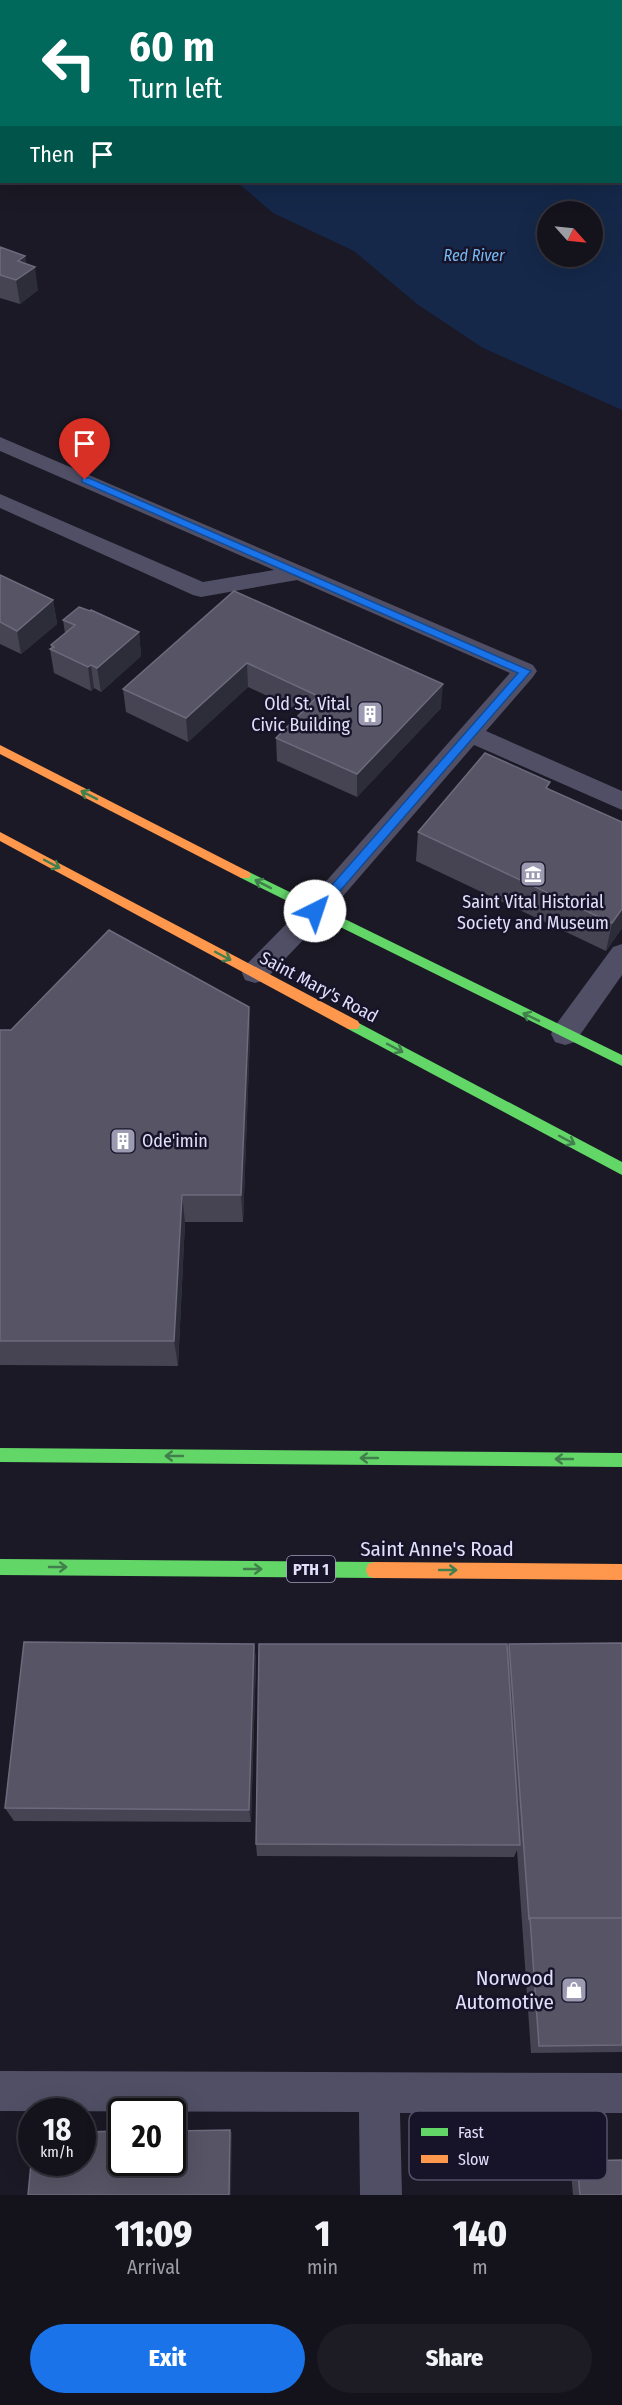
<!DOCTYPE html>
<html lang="en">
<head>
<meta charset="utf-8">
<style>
  :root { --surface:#14131c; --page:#1d1c25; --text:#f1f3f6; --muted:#9d9ea3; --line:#33323b; --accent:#1a73e8 }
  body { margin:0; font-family:"Fira Sans Condensed",sans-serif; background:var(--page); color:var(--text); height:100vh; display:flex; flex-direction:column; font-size:22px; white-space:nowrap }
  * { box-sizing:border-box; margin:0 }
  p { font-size:20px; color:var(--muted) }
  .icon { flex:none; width:33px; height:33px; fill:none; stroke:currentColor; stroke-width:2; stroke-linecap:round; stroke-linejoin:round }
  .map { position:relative; height:2195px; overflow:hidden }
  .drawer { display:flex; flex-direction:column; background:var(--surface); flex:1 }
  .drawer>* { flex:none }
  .banner { position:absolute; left:0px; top:0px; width:622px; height:183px; box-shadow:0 6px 24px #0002,0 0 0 2px var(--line); background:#00695c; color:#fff; overflow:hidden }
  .needle { width:39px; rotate:117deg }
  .buttons { position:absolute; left:537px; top:201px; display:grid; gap:12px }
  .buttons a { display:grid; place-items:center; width:66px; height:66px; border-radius:50%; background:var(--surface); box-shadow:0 6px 24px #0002,0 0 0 2px var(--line); font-size:30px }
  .speed { position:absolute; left:18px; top:2098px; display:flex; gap:12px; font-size:30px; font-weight:700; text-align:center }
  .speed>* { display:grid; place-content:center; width:78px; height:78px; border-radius:50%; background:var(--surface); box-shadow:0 6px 24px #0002,0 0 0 2px var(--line); line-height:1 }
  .speed small { font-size:15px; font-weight:400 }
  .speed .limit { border:3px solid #111; border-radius:9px; background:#fff; color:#111 }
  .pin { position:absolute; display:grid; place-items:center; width:51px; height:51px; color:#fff; margin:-62px -26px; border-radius:50% 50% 50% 0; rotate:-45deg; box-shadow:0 0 6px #0007 }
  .pin .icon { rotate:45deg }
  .me { position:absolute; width:66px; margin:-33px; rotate:41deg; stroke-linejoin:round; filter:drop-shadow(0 0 4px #0008) }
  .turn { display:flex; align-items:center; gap:21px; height:126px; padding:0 30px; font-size:27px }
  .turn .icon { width:78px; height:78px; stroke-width:2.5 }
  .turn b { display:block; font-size:42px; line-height:51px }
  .then { display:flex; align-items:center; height:57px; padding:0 30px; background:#0003; gap:12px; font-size:22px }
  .eta { display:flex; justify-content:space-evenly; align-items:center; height:102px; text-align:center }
  .eta b { font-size:36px; font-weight:800; line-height:42px }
  .button { display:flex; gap:12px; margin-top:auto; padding:12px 30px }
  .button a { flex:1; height:69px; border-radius:36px; background:var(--accent); color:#fff; font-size:24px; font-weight:800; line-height:69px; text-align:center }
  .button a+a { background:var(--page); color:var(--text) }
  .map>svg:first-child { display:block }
</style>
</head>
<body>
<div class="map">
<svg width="622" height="2195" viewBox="0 0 622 2195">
  <rect width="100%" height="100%" fill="#1a1925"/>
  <path fill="#152849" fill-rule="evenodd" d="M0,0H622V410L483,348L417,304L354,251L273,213L237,182H621V2H2L1,23ZM548,212H592V256H548Z"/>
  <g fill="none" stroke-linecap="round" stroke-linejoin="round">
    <g fill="#504f65" fill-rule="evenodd">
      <polygon points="0,437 533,665 537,671 533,677 486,731 622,791 622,810 474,745 324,918 265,980 255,983 245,980 242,973 245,966 306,904 510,673 297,580 201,597 193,595 0,508 0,494 203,582 274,570 0,451"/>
      <polygon points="622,944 622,975 575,1042 565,1045 555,1042 551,1034 555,1026 613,947"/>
      <polygon points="0,2071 622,2073 622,2113 400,2113 402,2195 360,2195 359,2112 0,2111"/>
    </g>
    <g fill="#63d668" fill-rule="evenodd">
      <polygon points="245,870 622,1055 622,1066 241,878 239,875 241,872"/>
      <polygon points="353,1020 622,1162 622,1175 348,1029 346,1025"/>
      <polygon points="0,1448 622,1453 622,1467 0,1462"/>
      <polygon points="0,1559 374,1562 380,1564 382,1570 380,1576 374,1578 0,1575"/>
    </g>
    <g fill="#ff974d" fill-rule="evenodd">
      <polygon points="0,745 249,872 251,875 249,878 241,878 0,754"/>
      <polygon points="0,832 358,1021 360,1025 358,1029 348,1029 0,841"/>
      <polygon points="374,1562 622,1564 622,1580 374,1578 368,1576 366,1570 368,1564"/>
    </g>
  </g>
  <g fill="#464453">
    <polygon points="0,247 25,256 26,264 38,290 20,304 0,298"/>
    <polygon points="0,575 53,600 57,624 21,654 0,644"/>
    <polygon points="234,591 441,708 357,797 277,761 276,738 302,712 248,687 188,742 126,712 123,689"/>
    <polygon points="63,620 139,632 141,656 101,692 94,688 91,691 54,673 50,649 51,649 51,645 65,633"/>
    <polygon points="549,789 622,822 622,928 606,951 416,861 418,832"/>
    <polygon points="249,1007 250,1036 243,1222 185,1222 178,1366 0,1365 0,1030 11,1030"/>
    <polygon points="622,1643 622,2052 531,2053 517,1850 514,1857 257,1856 256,1844 507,1651 509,1644"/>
    <polygon points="254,1644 256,1660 251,1822 14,1821 5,1808"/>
    <polygon points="577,2161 622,2195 573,2195 570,2163"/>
  </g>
  <g fill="#2d2c39">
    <polygon points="25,256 28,272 35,267 38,290 20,304 16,280 18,261"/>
    <polygon points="53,600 57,624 21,654 17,631"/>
    <polygon points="139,632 141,656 101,692 97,668"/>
    <polygon points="247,663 248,687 188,742 186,718"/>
    <polygon points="91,665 94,688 91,691 88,667"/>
    <polygon points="443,684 441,708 357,797 357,774"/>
    <polygon points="622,909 622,928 606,951 612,923"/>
    <polygon points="249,1007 250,1036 243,1222 241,1195"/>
    <polygon points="182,1195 185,1222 178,1366 174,1341"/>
    <polygon points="254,1644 256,1660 251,1822 249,1810"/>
    <polygon points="230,2130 232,2133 231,2195 229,2195"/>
  </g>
  <g fill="#575465" stroke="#6c6a7d" stroke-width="1.5">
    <polygon points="0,247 25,256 18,261 35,267 16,280 0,275"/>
    <polygon points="0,575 53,600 17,631 0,622"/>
    <polygon points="234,591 443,684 357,774 276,738 318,696 247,663 186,718 123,689"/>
    <polygon points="79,607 90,611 91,610 139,632 97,668 91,665 88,667 50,649 54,647 51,645 75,625 63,620"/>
    <polygon points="485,753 550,782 546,788 622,822 622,909 612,923 418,832"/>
    <polygon points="109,930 249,1007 241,1195 182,1195 174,1341 0,1341 0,1030 11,1030"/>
    <polygon points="24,1642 254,1644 249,1810 5,1808"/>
    <polygon points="622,1643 622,1918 530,1918 529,1919 509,1644"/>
    <polygon points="259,1644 507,1644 520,1845 256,1844"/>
    <polygon points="530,1918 622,1918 622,2045 539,2046"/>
    <polygon points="230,2130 229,2195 28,2195 32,2153 32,2163 82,2163 82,2132 122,2131 122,2163 172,2163 172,2131"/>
    <polygon points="622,2160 622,2195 580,2195 577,2161"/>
  </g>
  <defs><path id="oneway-shaft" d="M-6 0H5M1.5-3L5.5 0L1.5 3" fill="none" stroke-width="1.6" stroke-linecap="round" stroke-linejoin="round" transform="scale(1.5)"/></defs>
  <g stroke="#417f4c">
    <use href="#oneway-shaft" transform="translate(89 795) rotate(-153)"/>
    <use href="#oneway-shaft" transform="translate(52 864) rotate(28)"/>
    <use href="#oneway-shaft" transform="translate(263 884) rotate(-153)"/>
    <use href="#oneway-shaft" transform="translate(223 956) rotate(28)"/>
    <use href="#oneway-shaft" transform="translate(531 1017) rotate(-154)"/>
    <use href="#oneway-shaft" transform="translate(395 1048) rotate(28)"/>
    <use href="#oneway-shaft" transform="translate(567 1140) rotate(28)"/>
    <use href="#oneway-shaft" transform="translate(174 1456) rotate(-180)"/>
    <use href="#oneway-shaft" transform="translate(369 1458) rotate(-180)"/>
    <use href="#oneway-shaft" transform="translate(564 1459) rotate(-180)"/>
    <use href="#oneway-shaft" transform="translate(58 1567)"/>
    <use href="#oneway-shaft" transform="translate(253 1569)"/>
    <use href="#oneway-shaft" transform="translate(448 1570)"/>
  </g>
  <polygon fill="#1a73e8" stroke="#114b97" stroke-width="1.5" points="82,478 89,478 531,671 320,914 311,914 309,911 518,673 82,482"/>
  <defs>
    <g id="building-square" transform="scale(1.35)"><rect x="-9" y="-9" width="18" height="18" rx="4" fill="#9c9ab1" stroke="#17142a"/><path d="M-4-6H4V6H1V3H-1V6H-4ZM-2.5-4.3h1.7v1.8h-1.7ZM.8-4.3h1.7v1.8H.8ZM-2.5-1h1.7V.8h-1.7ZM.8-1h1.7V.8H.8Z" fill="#fff"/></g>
    <g id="museum-square" transform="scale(1.35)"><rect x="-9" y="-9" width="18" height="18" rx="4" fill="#9c9ab1" stroke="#17142a"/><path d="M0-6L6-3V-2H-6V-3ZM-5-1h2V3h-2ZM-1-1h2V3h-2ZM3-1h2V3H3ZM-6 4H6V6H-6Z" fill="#fff"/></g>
    <g id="shop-square" transform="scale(1.35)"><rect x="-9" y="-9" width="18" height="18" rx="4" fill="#9c9ab1" stroke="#17142a"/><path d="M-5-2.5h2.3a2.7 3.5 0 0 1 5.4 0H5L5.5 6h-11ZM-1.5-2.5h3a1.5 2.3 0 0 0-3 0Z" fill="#fff"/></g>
  </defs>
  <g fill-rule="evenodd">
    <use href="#building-square" x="370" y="714"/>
    <use href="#museum-square" x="533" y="874"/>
    <use href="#building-square" x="123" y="1141"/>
    <use href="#shop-square" x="574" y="1990"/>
  </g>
  <g text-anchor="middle" stroke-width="5" stroke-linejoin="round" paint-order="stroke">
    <g font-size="16" font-style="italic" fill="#76baf3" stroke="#17142a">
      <text x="474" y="261">Red River</text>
    </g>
    <rect fill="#17142a" stroke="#a5a2bd" stroke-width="1.5" x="287" y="1556" width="48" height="26" rx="4.5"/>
    <g font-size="16" font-weight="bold" fill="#e2dffc">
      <text x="311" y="1575">PTH 1</text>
    </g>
    <g font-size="18" fill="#e2dffc" stroke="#17142a" text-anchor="end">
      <text x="350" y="710">Old St. Vital<tspan x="350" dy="21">Civic Building</tspan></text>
      <text x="533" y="908" text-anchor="middle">Saint Vital Historial<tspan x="533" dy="21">Society and Museum</tspan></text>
      <text x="142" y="1147" text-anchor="start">Ode'imin</text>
    </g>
    <g font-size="18" fill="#e2dffc" stroke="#17142a">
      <text transform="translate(319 987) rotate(28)" y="6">Saint Mary's Road</text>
    </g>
    <g font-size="21" fill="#e2dffc" stroke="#17142a">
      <text x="437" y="1556">Saint Anne's Road</text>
    </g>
    <g font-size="21" fill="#e2dffc" stroke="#17142a" text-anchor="end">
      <text x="554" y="1985">Norwood<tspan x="554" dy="24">Automotive</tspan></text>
    </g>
  </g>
  <rect x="409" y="2111" width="198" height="69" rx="9" fill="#17142a" stroke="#545169" stroke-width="1.5"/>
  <rect x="421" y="2128" width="27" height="8" fill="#63d668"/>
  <rect x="421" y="2155" width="27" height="8" fill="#ff974d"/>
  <g font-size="16" fill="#e2dffc">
    <text x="458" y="2138">Fast</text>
    <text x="458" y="2165">Slow</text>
  </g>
</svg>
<div class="buttons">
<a><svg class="needle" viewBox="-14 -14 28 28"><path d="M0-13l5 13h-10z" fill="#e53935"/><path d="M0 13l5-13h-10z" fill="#9d9ea3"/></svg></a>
</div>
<div class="speed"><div>18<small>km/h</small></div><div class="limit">20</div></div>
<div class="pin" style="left:85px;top:480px;background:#d93025"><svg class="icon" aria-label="arrive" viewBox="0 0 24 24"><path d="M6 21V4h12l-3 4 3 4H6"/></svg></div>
<svg class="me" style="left:315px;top:911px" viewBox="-20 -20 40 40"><circle r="19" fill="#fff"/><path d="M0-13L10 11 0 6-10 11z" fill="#1a73e8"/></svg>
<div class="banner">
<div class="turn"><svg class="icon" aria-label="left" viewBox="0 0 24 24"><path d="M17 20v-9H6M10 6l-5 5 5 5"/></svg><div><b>60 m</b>Turn left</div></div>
<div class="then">Then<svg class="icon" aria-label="arrive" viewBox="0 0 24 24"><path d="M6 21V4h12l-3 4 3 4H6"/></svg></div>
</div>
</div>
<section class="drawer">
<div class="eta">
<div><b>11:09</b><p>Arrival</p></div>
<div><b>1</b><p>min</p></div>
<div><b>140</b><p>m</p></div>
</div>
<div class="button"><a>Exit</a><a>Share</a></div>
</section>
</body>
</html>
